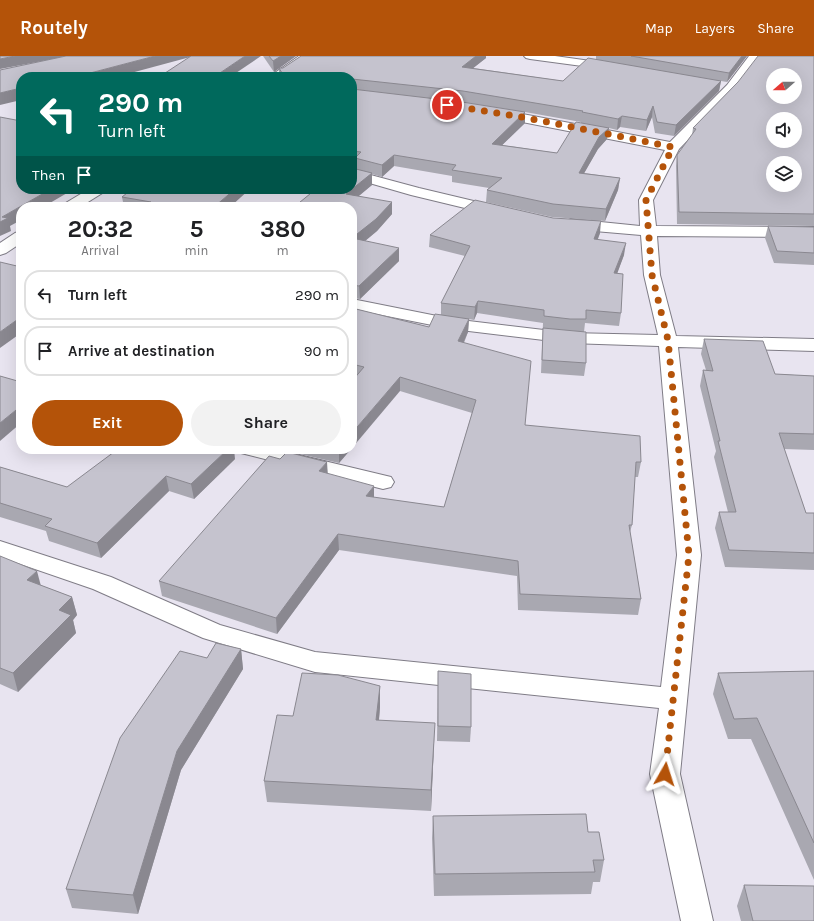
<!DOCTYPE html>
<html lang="en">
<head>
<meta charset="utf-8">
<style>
  :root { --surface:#fff; --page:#f2f2f2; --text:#202124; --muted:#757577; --line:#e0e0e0; --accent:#b45309 }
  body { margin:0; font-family:Karla,sans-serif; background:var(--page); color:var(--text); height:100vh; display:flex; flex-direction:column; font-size:15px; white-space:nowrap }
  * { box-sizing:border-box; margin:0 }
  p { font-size:13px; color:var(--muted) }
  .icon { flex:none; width:22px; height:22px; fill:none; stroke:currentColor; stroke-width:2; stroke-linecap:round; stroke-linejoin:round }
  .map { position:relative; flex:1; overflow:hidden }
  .panel { position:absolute; left:16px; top:146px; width:341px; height:252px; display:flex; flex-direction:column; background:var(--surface); border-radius:16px; box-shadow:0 4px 16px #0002 }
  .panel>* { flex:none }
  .banner { position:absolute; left:16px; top:16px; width:341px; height:122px; border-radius:16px; box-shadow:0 4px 16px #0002; background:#00695c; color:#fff; overflow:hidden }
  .needle { width:26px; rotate:250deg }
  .fabs { position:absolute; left:766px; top:12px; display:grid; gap:8px }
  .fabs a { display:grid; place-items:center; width:36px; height:36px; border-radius:50%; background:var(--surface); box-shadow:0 4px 16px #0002; font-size:20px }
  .pin { position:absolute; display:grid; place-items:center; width:34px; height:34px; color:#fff; margin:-17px; border:2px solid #fff; border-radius:50%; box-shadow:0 1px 4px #0007 }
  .me { position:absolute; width:44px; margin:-22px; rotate:6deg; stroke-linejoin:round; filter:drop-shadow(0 0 3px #0008) }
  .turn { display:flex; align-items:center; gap:14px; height:84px; padding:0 16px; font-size:18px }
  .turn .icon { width:52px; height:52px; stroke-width:2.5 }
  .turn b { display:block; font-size:28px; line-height:34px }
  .then { display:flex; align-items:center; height:38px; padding:0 16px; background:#0003; gap:8px; font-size:15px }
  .eta { display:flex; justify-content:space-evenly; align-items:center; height:68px; text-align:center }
  .eta b { font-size:24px; font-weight:700; line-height:28px }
  .action { display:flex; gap:8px; margin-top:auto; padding:8px 16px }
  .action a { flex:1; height:46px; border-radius:24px; background:var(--accent); color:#fff; font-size:16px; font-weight:700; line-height:46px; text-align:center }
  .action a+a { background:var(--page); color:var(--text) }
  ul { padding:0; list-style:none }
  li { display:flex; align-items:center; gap:12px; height:50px; margin:0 8px 6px; padding:0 8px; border:2px solid var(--line); border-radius:16px }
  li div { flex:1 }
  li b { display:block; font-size:15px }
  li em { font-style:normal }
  header { display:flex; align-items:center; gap:24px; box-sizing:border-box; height:56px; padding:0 20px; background:var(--accent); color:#fff }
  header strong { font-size:19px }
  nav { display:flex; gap:22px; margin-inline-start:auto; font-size:14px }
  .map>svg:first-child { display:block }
</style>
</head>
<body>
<header>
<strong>Routely</strong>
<nav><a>Map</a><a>Layers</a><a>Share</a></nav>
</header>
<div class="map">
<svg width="814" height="865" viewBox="0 0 814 865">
  <rect width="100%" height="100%" fill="#e8e4f0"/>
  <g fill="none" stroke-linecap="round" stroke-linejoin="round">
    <g stroke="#7f7c86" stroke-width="2">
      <g id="minor">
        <polygon points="299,0 313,0 283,21 269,21"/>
        <polygon points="524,0 555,0 612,8 616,9 618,11 616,13 612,14 530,3 526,2"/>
        <polygon points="749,0 761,0 735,35 679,93 653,144 656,170 814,171 814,181 657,180 660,219 676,280 814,283 814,295 678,291 701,499 680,718 713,865 681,865 650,718 659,652 315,616 203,582 93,533 0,501 0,485 111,521 220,569 315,596 661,631 677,499 659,290 569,287 452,273 352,253 352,243 452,263 569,277 658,279 644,219 641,179 571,173 566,171 563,168 566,165 571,163 640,170 639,144 665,94 496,61 492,60 490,57 492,54 496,53 670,86 727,29"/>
        <polygon points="352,114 419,132 503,152 506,155 503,158 498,160 411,139 352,122"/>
        <polygon points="89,133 106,133 104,136 80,151 61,151 64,148"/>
        <polygon points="21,175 21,187 6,197 0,199 0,187 15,177"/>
        <polygon points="237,393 274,393 391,421 394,426 391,431 383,433 241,397"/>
      </g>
    </g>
    <use href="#minor" fill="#fff" fill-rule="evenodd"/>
  </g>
  <g fill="#a9a8b1" fill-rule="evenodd">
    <path d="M263,0H296L279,12H283L301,0H486V2L473,12L563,25L596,3V0H747L727,26L721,25L719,35L674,80L655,77L652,61L646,75L620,71L617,74L609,72L607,83L598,93L584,117L620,122L618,134L605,165L552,161L486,146L487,134L489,132L452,126V120L394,110L382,121L372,118V129L358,140L392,158L377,175L365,185L399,205L360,243L352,242V151L355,113V107H352V21L279,19V12L274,16ZM525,56L581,66V67L557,97L502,89L525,67Z"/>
    <polygon points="814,0 814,170 677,168 676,110 677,99 692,79 693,72 738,26"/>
    <polygon points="122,141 230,151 124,151"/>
    <polygon points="768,170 814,171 814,209 774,207 765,182"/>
    <polygon points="600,177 598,183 624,199 617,217 621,257 619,270 585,267 584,276 586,307 584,320 541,317 543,267 477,257 474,264 469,263 468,276 464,287 525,369 641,406 638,421 635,421 632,469 630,476 641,543 638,559 518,554 517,520 339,494 277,578 162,540 159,525 328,418 374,442 444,451 472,357 400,335 352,322 352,252 429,271 441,258 441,247 465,200 429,191 430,179"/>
    <polygon points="704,283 775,318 814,320 814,394 784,393 806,457 814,457 814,514 725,511 715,472 719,456 728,456 714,401 716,395 700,330 703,314 706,314 701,298"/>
    <polygon points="299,393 351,393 339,407 300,398"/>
    <polygon points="235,403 194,443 169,435 101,502 49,485 46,475 0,461 0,411 67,431"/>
    <polygon points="0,500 40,529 72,541 77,559 73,564 76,577 18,636 0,628"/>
    <polygon points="241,593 243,613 181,714 138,858 72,852 66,833 207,602"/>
    <polygon points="438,615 471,671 470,686 437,685"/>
    <polygon points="814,615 814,824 751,683 728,683 713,638 718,617"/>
    <polygon points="380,630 380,651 379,664 434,688 431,755 267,746 264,725 293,660"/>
    <polygon points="433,760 588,776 604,804 600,826 593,826 591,838 434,840 432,782"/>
    <polygon points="744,829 814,865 741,865 737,850"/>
  </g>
  <g fill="#8a8890">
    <polygon points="15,0 69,0 0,13 0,3"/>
    <polygon points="155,0 194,0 116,21 75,21"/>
    <polygon points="245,0 261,0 230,21 214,21"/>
    <polygon points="281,0 296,0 274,16 273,5"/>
    <polygon points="476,0 486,0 486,2 462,21 462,11"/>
    <polygon points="742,0 747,0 727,26 729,17"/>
    <polygon points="721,25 719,35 674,80 676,69"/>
    <polygon points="21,32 21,44 0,49 0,37"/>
    <polygon points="653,50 652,61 646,75 647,64"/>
    <polygon points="525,56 525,67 492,99 492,88"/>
    <polygon points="622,60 620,71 617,74 618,63"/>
    <polygon points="609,72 607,83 598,93 578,128 579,117 599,81"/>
    <polygon points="394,99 394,110 382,121 382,109"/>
    <polygon points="372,117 372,129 347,150 346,138"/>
    <polygon points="620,122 618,134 605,165 606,153"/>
    <polygon points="51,133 74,133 43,151 21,151 21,164 10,170 11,175 0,180 0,166 2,161"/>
    <polygon points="235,133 250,133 230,151 214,151"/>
    <polygon points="392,146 392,158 377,175 353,195 352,182"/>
    <polygon points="601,165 600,177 593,195 594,183"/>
    <polygon points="626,187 624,199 613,229 614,217"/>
    <polygon points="399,192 399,205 360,243 359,230"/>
    <polygon points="478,245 477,257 474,264 475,251"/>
    <polygon points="21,261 21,277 0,292 0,276"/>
    <polygon points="469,263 468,276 458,299 458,285"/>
    <polygon points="400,321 400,335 352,392 352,377"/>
    <polygon points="21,350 21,367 0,385 0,367"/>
    <polygon points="228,393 234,393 235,403 194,443 191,428"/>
    <polygon points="339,393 351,393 339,407"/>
    <polygon points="327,406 328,421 319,415"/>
    <polygon points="166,420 169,435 101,502 97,487"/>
    <polygon points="374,430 374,445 366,440"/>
    <polygon points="338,478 339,494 277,578 276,562"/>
    <polygon points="37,515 42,534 27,524"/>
    <polygon points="72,541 77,559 73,564 76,577 18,636 13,617 59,554"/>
    <polygon points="241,593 243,613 181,714 138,858 133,839 177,695"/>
    <polygon points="380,630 380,651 377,685 376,664"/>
    <polygon points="435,667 434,688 431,755 431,734"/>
  </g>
  <g fill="#c5c3ce" stroke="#8a8890" fill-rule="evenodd">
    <polygon points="0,0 15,0 0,3"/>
    <polygon points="66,0 155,0 75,21 21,21 21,32 0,37 0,14"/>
    <polygon points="191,0 245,0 214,21 159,21"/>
    <polygon points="269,0 281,0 273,5"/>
    <polygon points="301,0 476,0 462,11 563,25 588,2 721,25 676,69 657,66 653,50 647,64 622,60 618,63 582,56 583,55 463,35 352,23 352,21 277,21 282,17 279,12 283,12"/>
    <polygon points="631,0 742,0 729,17"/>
    <path d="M758,0H814V158L679,156L677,99L696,73L693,72L738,26ZM773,19H795V41H773ZM773,63H795V85H773ZM773,107H795V129H773Z"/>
    <polygon points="352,33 462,46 525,56 492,88 557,97 576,66 609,72 599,81 579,117 620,122 606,153 553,148 487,134 502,122 452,114 456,109 394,99 382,109 355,102 361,96 352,95"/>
    <polygon points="0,61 21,65 21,133 51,133 2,161 8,162 0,166"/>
    <polygon points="352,112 372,117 346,138 392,146 376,163 352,182 399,192 359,230 352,229 352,151 294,151 316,133 352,133"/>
    <polygon points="132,133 235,133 214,151 143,151 151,146 122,141"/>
    <polygon points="475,144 553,162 601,165 594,183 626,187 614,217 623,218 621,257 586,254 586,263 570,263 544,260 544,254 478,245 475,251 441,247 470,190 430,179"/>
    <polygon points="768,170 814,171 814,197 777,195"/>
    <polygon points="0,206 21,211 21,261 0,276"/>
    <polygon points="352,252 429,271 435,258 469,263 458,285 531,305 525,369 640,380 641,406 636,406 632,469 629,469 641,543 520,538 518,505 338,478 276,562 159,525 269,400 280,403 287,396 327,406 319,415 374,430 366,440 444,451 476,344 400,321 352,377 352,325 364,311 352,308"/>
    <polygon points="543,272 586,276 586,307 542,304"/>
    <polygon points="704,283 763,285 775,318 814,320 814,378 779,377 806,457 814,457 814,497 729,494 719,456 736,456 718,385 720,385 703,314 713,315"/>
    <polygon points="0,320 21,326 21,350 0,367"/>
    <polygon points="118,393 228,393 191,428 166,420 97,487 45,470 52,463 0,447 0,411 67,431"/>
    <polygon points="0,500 37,515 27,524 72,541 59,554 71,559 13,617 0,612"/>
    <polygon points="216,587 241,593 177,695 133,839 66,833 120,682 180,595 207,602"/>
    <polygon points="438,615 471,618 471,671 438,670"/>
    <polygon points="814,615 814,787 757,662 734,663 718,617"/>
    <polygon points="302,617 338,619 380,630 376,664 435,667 431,734 264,725 277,659 293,660"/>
    <polygon points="586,758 588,776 599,776 604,804 593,804 595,816 435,818 433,760"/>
    <polygon points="744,829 814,830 814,865 753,865"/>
  </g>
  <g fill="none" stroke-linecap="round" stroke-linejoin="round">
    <polyline stroke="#b45309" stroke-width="7" stroke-dasharray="0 12.6" points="447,49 522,61 673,91 646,144 652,219 668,284 689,499 665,718"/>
  </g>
</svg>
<div class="fabs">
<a><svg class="needle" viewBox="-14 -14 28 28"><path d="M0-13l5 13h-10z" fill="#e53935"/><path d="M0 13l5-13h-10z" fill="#757577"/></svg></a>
<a><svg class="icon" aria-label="sound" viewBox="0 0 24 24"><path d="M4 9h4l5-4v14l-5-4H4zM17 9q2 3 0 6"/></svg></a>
<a><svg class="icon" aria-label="layers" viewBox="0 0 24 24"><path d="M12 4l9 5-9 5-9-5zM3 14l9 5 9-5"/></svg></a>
</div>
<div class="pin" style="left:447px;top:49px;background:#d93025"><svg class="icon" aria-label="arrive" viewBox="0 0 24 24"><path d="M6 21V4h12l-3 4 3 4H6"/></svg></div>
<svg class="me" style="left:665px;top:718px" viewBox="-20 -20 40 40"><path d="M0-17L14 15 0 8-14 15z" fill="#b45309" stroke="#fff" stroke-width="4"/></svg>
<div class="banner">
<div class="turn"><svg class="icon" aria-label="left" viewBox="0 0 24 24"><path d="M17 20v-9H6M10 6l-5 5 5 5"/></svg><div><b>290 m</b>Turn left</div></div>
<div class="then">Then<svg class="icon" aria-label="arrive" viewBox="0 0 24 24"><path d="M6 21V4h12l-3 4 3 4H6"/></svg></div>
</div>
<section class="panel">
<div class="eta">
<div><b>20:32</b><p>Arrival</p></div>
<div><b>5</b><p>min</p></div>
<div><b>380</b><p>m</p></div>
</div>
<ul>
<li><svg class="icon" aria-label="left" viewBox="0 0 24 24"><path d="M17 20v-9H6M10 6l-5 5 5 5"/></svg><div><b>Turn left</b></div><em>290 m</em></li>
<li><svg class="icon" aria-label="arrive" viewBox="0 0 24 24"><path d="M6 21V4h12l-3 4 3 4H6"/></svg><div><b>Arrive at destination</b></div><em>90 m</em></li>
</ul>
<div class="action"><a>Exit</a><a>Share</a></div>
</section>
</div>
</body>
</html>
